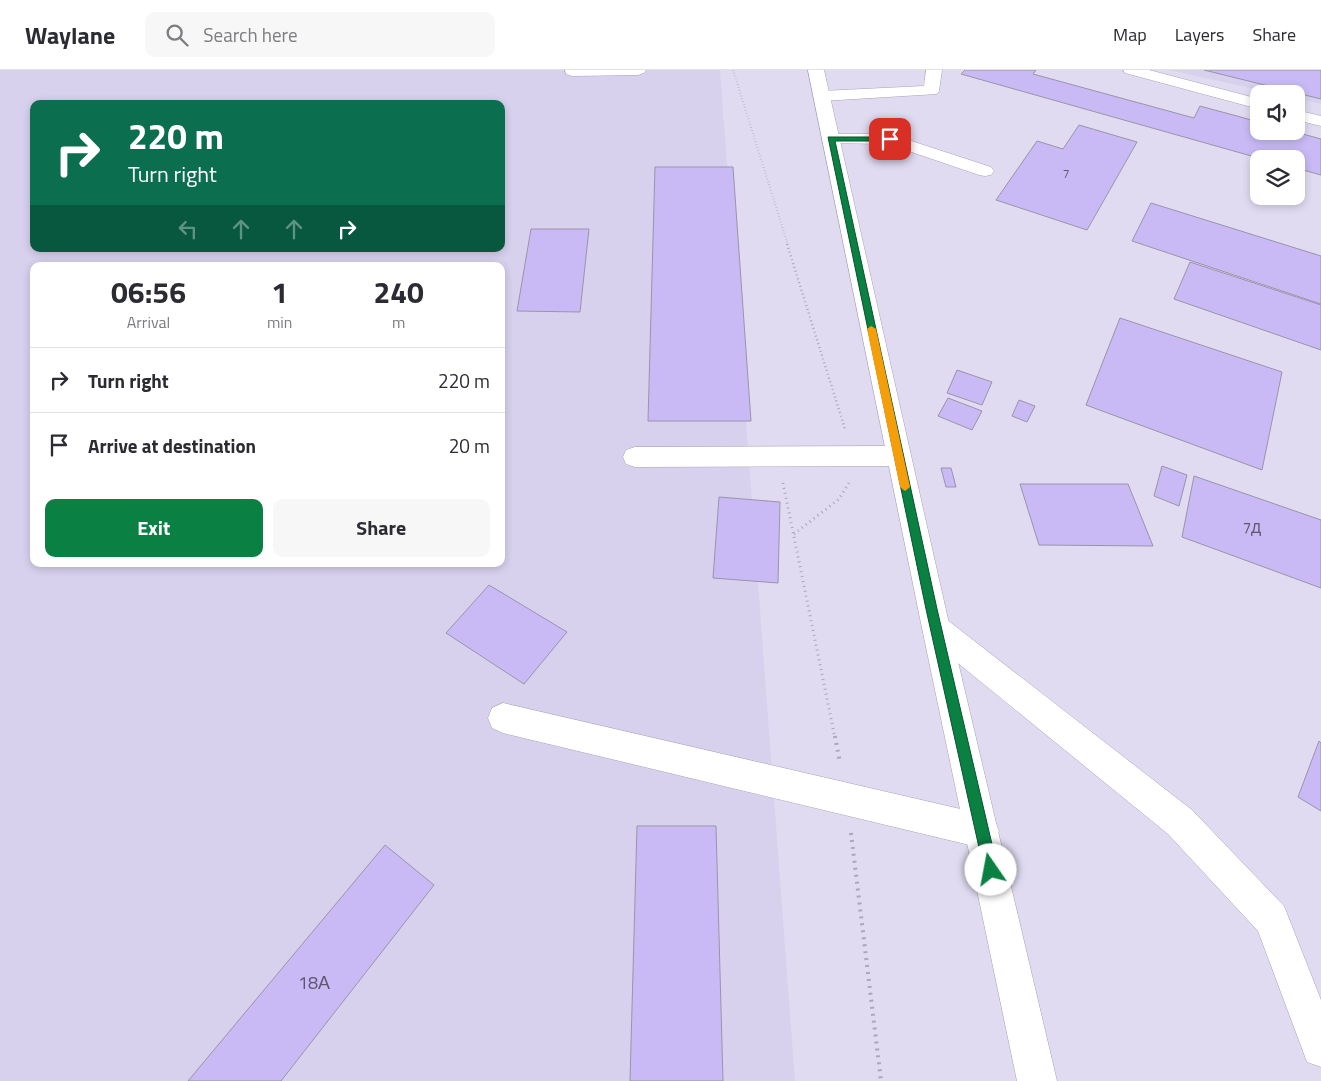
<!DOCTYPE html>
<html lang="en">
<head>
<meta charset="utf-8">
<style>
  :root { --surface:#fff; --page:#f7f7f7; --text:#2b2b33; --muted:#7c7c81; --line:#e1e1e2; --accent:#0b8043 }
  body { margin:0; font-family:"Titillium Web",sans-serif; background:var(--page); color:var(--text); height:100vh; display:flex; flex-direction:column; font-size:19px; white-space:nowrap }
  * { box-sizing:border-box; margin:0 }
  p { font-size:16px; color:var(--muted) }
  .icon { flex:none; width:28px; height:28px; fill:none; stroke:currentColor; stroke-width:2; stroke-linecap:round; stroke-linejoin:round }
  .map { position:relative; flex:1; overflow:hidden }
  .drawer { position:absolute; left:30px; top:192px; width:475px; height:305px; display:flex; flex-direction:column; background:var(--surface); border-radius:10px; box-shadow:0 2px 8px #0003 }
  .drawer>* { flex:none }
  .guide { position:absolute; left:30px; top:30px; width:475px; height:152px; border-radius:10px; box-shadow:0 2px 8px #0003; background:#0b6e4f; color:#fff; overflow:hidden }
  .controls { position:absolute; left:1250px; top:15px; display:grid; gap:10px }
  .controls a { display:grid; place-items:center; width:55px; height:55px; border-radius:10px; background:var(--surface); box-shadow:0 2px 8px #0003; font-size:25px }
  .pin { position:absolute; display:grid; place-items:center; width:42px; height:42px; color:#fff; margin:-21px; border-radius:10px; box-shadow:0 2px 8px #0006 }
  .me { position:absolute; width:55px; margin:-28px; rotate:348deg; stroke-linejoin:round; filter:drop-shadow(0 0 4px #0008) }
  .turn { display:flex; align-items:center; gap:18px; height:105px; padding:0 15px; font-size:22px }
  .turn .icon { width:65px; height:65px; stroke-width:2.5 }
  .turn b { display:block; font-size:35px; line-height:42px }
  .lanes { display:flex; align-items:center; height:48px; padding:0 15px; background:#0003; justify-content:center; gap:25px; direction:ltr }
  .lanes .off { opacity:.35 }
  .eta { display:flex; justify-content:space-evenly; align-items:center; height:85px; text-align:center }
  .eta b { font-size:30px; font-weight:700; line-height:35px }
  .cta { display:flex; gap:10px; margin-top:auto; padding:10px 15px }
  .cta a { flex:1; height:58px; border-radius:10px; background:var(--accent); color:#fff; font-size:20px; font-weight:700; line-height:58px; text-align:center }
  .cta a+a { background:var(--page); color:var(--text) }
  ul { padding:0; list-style:none }
  li { display:flex; align-items:center; gap:15px; height:65px; padding:0 15px; border-top:1px solid var(--line) }
  li div { flex:1 }
  li b { display:block; font-size:19px }
  li em { font-style:normal }
  header { display:flex; align-items:center; gap:30px; box-sizing:border-box; height:70px; padding:0 25px; background:var(--surface); border-bottom:1px solid var(--line) }
  header strong { font-size:24px }
  nav { display:flex; gap:28px; margin-inline-start:auto; font-size:18px }
  .search { width:350px; height:45px; background:var(--page); display:flex; align-items:center; gap:12px; box-sizing:border-box; padding:0 18px; border-radius:10px; color:var(--muted); font-size:19px }
  .map>svg:first-child { display:block }
</style>
</head>
<body>
<header>
<strong>Waylane</strong>
<div class="search"><svg class="icon" aria-label="search" viewBox="0 0 24 24"><circle cx="10" cy="10" r="6"/><path d="M15 15l6 6"/></svg>Search here</div>
<nav><a>Map</a><a>Layers</a><a>Share</a></nav>
</header>
<div class="map">
<svg width="1321" height="1011" viewBox="0 0 1321 1011">
  <rect width="100%" height="100%" fill="#e0dbf1"/>
  <g fill="#d8d1ee" fill-rule="evenodd">
    <path d="M0,0H720L795,1011H0ZM34,34H501V179H34ZM34,196H501V494H34Z"/>
    <polygon points="1170,0 1321,0 1321,34 1296,28 1296,24 1276,24"/>
  </g>
  <g fill="#c9baf5" stroke="#9994a9">
    <polygon points="965,0 1036,0 1033,4 1194,48 1200,36 1259,52 1259,61 1292,61 1321,69 1321,105 1296,98 1296,89 1262,89 961,4"/>
    <polygon points="1204,0 1321,0 1321,29"/>
    <polygon points="1079,55 1137,72 1087,160 996,130 1037,71 1063,79"/>
    <polygon points="655,97 733,97 751,351 648,351"/>
    <polygon points="1151,133 1321,186 1321,234 1132,171"/>
    <polygon points="531,159 589,159 580,242 517,241"/>
    <polygon points="1190,192 1321,235 1321,280 1174,229"/>
    <polygon points="1120,248 1282,302 1262,400 1086,335"/>
    <polygon points="957,300 992,312 982,335 947,323"/>
    <polygon points="948,328 982,341 972,360 938,346"/>
    <polygon points="1019,330 1035,336 1027,352 1012,346"/>
    <polygon points="1162,396 1187,405 1179,436 1154,426"/>
    <polygon points="941,398 951,398 956,417 946,417"/>
    <polygon points="1194,406 1321,450 1321,518 1182,467"/>
    <polygon points="1020,414 1128,414 1153,476 1039,475"/>
    <polygon points="719,427 780,432 778,513 713,508"/>
    <polygon points="489,515 567,562 524,614 446,563"/>
    <polygon points="1319,671 1321,673 1321,741 1298,727"/>
    <polygon points="637,756 716,756 723,1011 630,1011"/>
    <polygon points="385,775 434,815 281,1011 188,1011"/>
  </g>
  <g fill="none" stroke-linecap="round" stroke-linejoin="round">
    <g stroke="#a7a2b7" stroke-width="1">
      <g id="minor">
        <polygon points="565,0 646,0 644,3 638,5 572,6 566,4"/>
        <polygon points="926,0 942,0 939,21 937,24 822,31 816,29 814,26 816,23 822,21 924,16"/>
        <polygon points="1123,0 1149,0 1259,29 1259,39 1125,3"/>
        <polygon points="1296,40 1321,46 1321,56 1296,50"/>
        <polygon points="831,64 890,64 991,97 994,101 991,105 985,106 979,105 888,74 825,73 822,69 825,65"/>
        <polygon points="898,376 907,379 910,386 907,393 898,396 635,397 626,394 623,387 626,380 635,377"/>
        <polygon points="936,545 946,549 1192,740 1284,836 1321,930 1321,997 1307,992 1258,861 1168,764 926,567 922,558 926,549"/>
        <polygon points="503,633 982,744 994,749 999,761 994,773 982,778 503,663 492,658 488,648 492,638"/>
      </g>
    </g>
    <g stroke="#a7a2b7" stroke-width="1">
      <polygon id="major" points="808,0 824,0 950,558 1057,1011 1017,1011 922,558"/>
    </g>
    <polyline stroke="#aba7b8" stroke-width="2" stroke-dasharray="0.5 2.5" stroke-linecap="butt" points="733,0 788,175"/>
    <polyline stroke="#aba7b8" stroke-width="2.5" stroke-dasharray="1 3" stroke-linecap="butt" points="787,174 845,359"/>
    <g stroke="#aba7b8" stroke-width="3" stroke-dasharray="1 4" stroke-linecap="butt">
      <polyline points="783,413 835,668"/>
      <polyline points="794,464 839,429 849,413"/>
    </g>
    <g stroke="#aba7b8" stroke-width="4" stroke-dasharray="2 5" stroke-linecap="butt">
      <polyline points="835,666 840,693"/>
      <polyline points="851,763 881,1011"/>
    </g>
    <use href="#minor" fill="#fff" fill-rule="evenodd"/>
    <use href="#major" fill="#fff" fill-rule="evenodd"/>
  </g>
  <polygon fill="#0b8043" stroke="#07532c" points="828,67 890,67 894,69 890,71 835,71 937,539 998,800 996,805 991,807 986,805 984,800 926,539"/>
  <polygon fill="#f59e0b" points="871,256 876,259 910,417 905,421 900,417 867,259"/>
  <g text-anchor="middle" stroke-width="4.5" stroke-linejoin="round" paint-order="stroke">
    <g font-size="12" fill="#5e586e">
      <text x="1066" y="108">7</text>
    </g>
    <g font-size="15" fill="#5e586e">
      <text x="1252" y="463">7Д</text>
    </g>
    <g font-size="18" fill="#5e586e">
      <text x="314" y="919">18А</text>
    </g>
  </g>
</svg>
<div class="controls">
<a><svg class="icon" aria-label="sound" viewBox="0 0 24 24"><path d="M4 9h4l5-4v14l-5-4H4zM17 9q2 3 0 6"/></svg></a>
<a><svg class="icon" aria-label="layers" viewBox="0 0 24 24"><path d="M12 4l9 5-9 5-9-5zM3 14l9 5 9-5"/></svg></a>
</div>
<div class="pin" style="left:890px;top:69px;background:#d93025"><svg class="icon" aria-label="arrive" viewBox="0 0 24 24"><path d="M6 21V4h12l-3 4 3 4H6"/></svg></div>
<svg class="me" style="left:991px;top:800px" viewBox="-20 -20 40 40"><circle r="19" fill="#fff"/><path d="M0-13L10 11 0 6-10 11z" fill="#0b8043"/></svg>
<div class="guide">
<div class="turn"><svg class="icon" aria-label="right" viewBox="0 0 24 24"><path d="M7 20v-9h11M14 6l5 5-5 5"/></svg><div><b>220 m</b>Turn right</div></div>
<div class="lanes"><svg class="icon off" aria-label="left" viewBox="0 0 24 24"><path d="M17 20v-9H6M10 6l-5 5 5 5"/></svg><svg class="icon off" aria-label="ahead" viewBox="0 0 24 24"><path d="M12 20V5M6 11l6-6 6 6"/></svg><svg class="icon off" aria-label="ahead" viewBox="0 0 24 24"><path d="M12 20V5M6 11l6-6 6 6"/></svg><svg class="icon" aria-label="right" viewBox="0 0 24 24"><path d="M7 20v-9h11M14 6l5 5-5 5"/></svg></div>
</div>
<section class="drawer">
<div class="eta">
<div><b>06:56</b><p>Arrival</p></div>
<div><b>1</b><p>min</p></div>
<div><b>240</b><p>m</p></div>
</div>
<ul>
<li><svg class="icon" aria-label="right" viewBox="0 0 24 24"><path d="M7 20v-9h11M14 6l5 5-5 5"/></svg><div><b>Turn right</b></div><em>220 m</em></li>
<li><svg class="icon" aria-label="arrive" viewBox="0 0 24 24"><path d="M6 21V4h12l-3 4 3 4H6"/></svg><div><b>Arrive at destination</b></div><em>20 m</em></li>
</ul>
<div class="cta"><a>Exit</a><a>Share</a></div>
</section>
</div>
</body>
</html>
